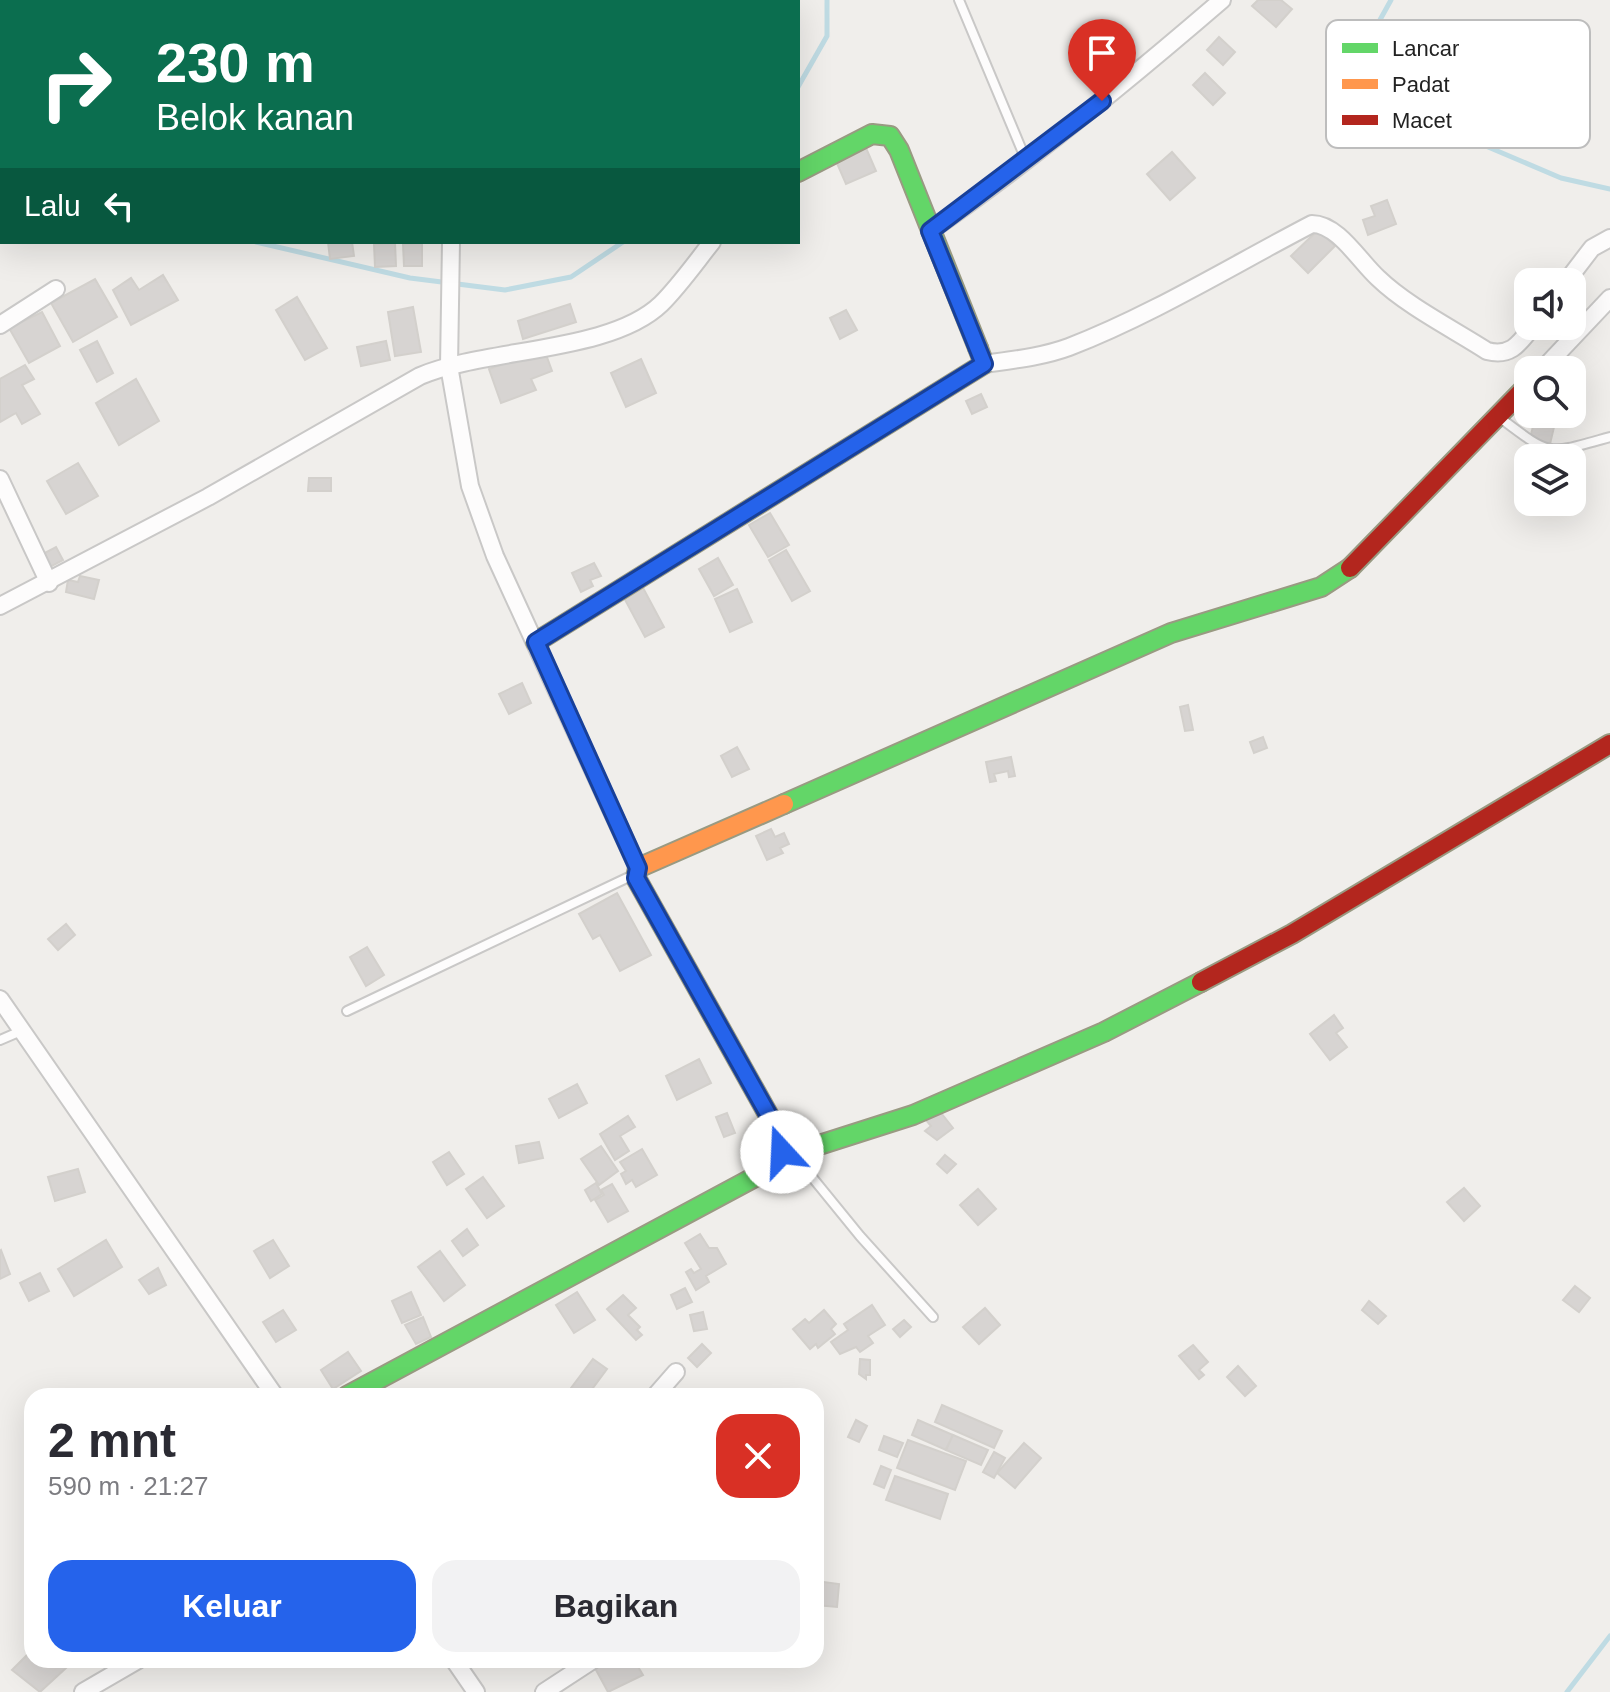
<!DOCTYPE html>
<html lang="id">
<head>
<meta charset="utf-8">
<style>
  :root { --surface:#fff; --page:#f2f2f3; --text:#2b2b33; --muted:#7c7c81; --accent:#2563eb }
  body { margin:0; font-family:Helvetica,sans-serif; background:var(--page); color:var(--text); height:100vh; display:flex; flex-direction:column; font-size:30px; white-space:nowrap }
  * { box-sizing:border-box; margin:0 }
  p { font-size:26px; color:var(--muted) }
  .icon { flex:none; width:44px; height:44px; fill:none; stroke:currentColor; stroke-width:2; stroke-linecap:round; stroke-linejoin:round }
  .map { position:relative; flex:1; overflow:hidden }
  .panel { position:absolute; left:24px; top:1388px; width:800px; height:280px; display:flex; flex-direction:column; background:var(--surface); border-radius:24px; box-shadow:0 8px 32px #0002 }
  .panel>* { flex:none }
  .top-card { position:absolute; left:0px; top:0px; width:800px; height:244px; box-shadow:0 8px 32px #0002; background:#0b6e4f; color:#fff; overflow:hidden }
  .fabs { position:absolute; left:1514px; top:268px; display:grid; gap:16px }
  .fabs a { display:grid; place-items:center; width:72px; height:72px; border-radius:16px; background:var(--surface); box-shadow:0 8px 32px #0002; font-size:40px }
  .pin { position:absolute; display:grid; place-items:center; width:68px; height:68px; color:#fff; margin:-82px -34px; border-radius:50% 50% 50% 0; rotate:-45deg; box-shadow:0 0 8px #0007 }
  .pin .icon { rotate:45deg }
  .me { position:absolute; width:88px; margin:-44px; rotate:340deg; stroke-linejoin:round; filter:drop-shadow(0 0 6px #0008) }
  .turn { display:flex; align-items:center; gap:28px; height:168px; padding:0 24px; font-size:36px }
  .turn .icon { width:104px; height:104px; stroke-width:2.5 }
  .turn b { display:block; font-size:56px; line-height:68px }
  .then { display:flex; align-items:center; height:76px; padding:0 24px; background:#0003; gap:16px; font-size:30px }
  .round { display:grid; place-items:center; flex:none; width:84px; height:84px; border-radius:24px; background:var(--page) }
  .summary { display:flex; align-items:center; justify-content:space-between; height:136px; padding:0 24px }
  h1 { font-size:48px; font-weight:700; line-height:60px }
  .cta { display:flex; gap:16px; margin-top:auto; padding:16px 24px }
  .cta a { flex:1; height:92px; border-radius:24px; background:var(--accent); color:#fff; font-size:32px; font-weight:700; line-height:92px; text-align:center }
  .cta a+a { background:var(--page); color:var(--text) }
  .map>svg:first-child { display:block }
</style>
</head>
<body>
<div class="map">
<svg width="1610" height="1692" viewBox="0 0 1610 1692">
  <rect width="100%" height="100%" fill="#f0eeeb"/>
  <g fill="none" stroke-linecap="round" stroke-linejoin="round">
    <g stroke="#bfdbe3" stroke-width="5">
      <polyline points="1391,0 1376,27 1380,64 1441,127 1561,178 1610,189"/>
      <polyline points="798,87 827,36 827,0"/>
      <polyline points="0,146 2,145"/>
      <polyline points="256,242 410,278 505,290 571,277 623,242"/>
      <polyline points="1567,1692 1610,1636"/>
    </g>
  </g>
  <g fill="#d7d4d2" stroke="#d3d0cc" stroke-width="2">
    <polygon points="1258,0 1281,0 1292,9 1276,27 1252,6"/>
    <polygon points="1219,37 1235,52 1223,65 1207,50"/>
    <polygon points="1205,73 1225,93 1213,105 1193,85"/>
    <polygon points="866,148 876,171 846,184 836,161"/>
    <polygon points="1172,152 1195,178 1170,200 1147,174"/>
    <polygon points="1387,200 1396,224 1368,235 1363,220 1375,216 1371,206"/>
    <polygon points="1319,229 1335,246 1308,273 1291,256"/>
    <polygon points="328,242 352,242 354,256 330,259"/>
    <polygon points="395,243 396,266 375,267 374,244"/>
    <polygon points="422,243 422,266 404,266 403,244"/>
    <polygon points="163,275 178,300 131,325 113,290 131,278 139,290"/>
    <polygon points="95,279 117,317 73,342 51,303"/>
    <polygon points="297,297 327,348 305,360 276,310"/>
    <polygon points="570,304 576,322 523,339 518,321"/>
    <polygon points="413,307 421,352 395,356 388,312"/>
    <polygon points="846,310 857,330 840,339 830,318"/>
    <polygon points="42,312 60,346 29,363 9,328"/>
    <polygon points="97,341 113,373 97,382 80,350"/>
    <polygon points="386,341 390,360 361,366 357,347"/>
    <polygon points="544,349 552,371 531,379 536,390 501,403 489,369"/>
    <polygon points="641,359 656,393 626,407 611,373"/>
    <polygon points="25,365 34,379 22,385 40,414 22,424 16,413 0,422 0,379"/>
    <polygon points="136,379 159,421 119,445 96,403"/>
    <polygon points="981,394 987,407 972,414 966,401"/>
    <polygon points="1534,422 1554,427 1550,444 1530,439"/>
    <polygon points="78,463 98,496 66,514 47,481"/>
    <polygon points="309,478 331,478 331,491 308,491"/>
    <polygon points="770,513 789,545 768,557 749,525"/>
    <polygon points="56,547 63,560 48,568 41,555"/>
    <polygon points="786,550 810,591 792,601 769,560"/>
    <polygon points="718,558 733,585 714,596 699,569"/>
    <polygon points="594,563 601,576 590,580 593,586 581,592 572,573"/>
    <polygon points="80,576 99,580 94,599 66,592 68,580 78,582"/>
    <polygon points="642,586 664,627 645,637 623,596"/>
    <polygon points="737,589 752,622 730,632 715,599"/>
    <polygon points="522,683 531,703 509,714 499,694"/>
    <polygon points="1188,705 1193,730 1185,731 1180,707"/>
    <polygon points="1263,737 1267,748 1254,753 1250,742"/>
    <polygon points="737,747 749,769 732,777 721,756"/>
    <polygon points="1011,757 1015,776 1009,777 1008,771 994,774 996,781 990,782 986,762"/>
    <polygon points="771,829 775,837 784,833 789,844 780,848 783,853 767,860 756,836"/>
    <polygon points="617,893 651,955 620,971 600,935 593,939 579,914"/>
    <polygon points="66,924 75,935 58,950 48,939"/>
    <polygon points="367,947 384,975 366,986 350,957"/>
    <polygon points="1334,1015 1343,1028 1336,1033 1347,1047 1330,1060 1310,1034"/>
    <polygon points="699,1059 711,1083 677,1100 666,1076"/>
    <polygon points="577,1084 587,1103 559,1118 549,1099"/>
    <polygon points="938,1109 953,1128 937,1140 925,1131 931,1126 925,1119"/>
    <polygon points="727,1113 735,1133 724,1137 716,1117"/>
    <polygon points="628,1116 635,1127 620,1136 629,1151 615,1160 600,1134"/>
    <polygon points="539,1142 543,1158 519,1163 516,1146"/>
    <polygon points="601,1146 618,1171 599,1185 581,1159"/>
    <polygon points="642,1149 657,1175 636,1187 632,1180 626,1184 621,1174 626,1171 620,1162"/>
    <polygon points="449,1152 464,1174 447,1185 433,1162"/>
    <polygon points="945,1155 956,1164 947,1173 937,1164"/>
    <polygon points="78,1169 85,1192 55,1201 48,1177"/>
    <polygon points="483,1177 504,1206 487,1218 466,1189"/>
    <polygon points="596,1183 602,1194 591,1201 585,1190"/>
    <polygon points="612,1184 628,1211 608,1222 595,1200 604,1195 601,1190"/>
    <polygon points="1464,1188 1480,1206 1464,1221 1447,1202"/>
    <polygon points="978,1189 996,1209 978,1225 960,1205"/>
    <polygon points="467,1229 478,1245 463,1256 452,1241"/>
    <polygon points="700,1234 709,1248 717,1248 726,1264 706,1276 709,1282 696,1290 686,1272 691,1269 694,1273 701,1269 685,1243"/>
    <polygon points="106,1240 122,1267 74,1296 58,1269"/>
    <polygon points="273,1240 289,1266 270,1278 254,1251"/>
    <polygon points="1,1250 10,1274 0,1279 0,1251"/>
    <polygon points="440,1251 465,1285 444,1301 418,1267"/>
    <polygon points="158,1268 166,1285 149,1294 139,1280"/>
    <polygon points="40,1273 49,1291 29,1301 20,1283"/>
    <polygon points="1575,1286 1590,1298 1579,1312 1563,1300"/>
    <polygon points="685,1288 692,1302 677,1309 671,1295"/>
    <polygon points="411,1292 421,1315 402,1323 392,1301"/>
    <polygon points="577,1292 595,1320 574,1333 556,1305"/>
    <polygon points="623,1295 636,1308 628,1315 640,1327 637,1330 642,1335 636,1340 607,1309"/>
    <polygon points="1369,1301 1386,1316 1378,1324 1362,1310"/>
    <polygon points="872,1305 885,1325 868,1336 873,1343 860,1352 856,1347 840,1354 831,1342 848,1330 844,1324"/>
    <polygon points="985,1308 1000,1325 979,1344 963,1327"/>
    <polygon points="283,1310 296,1330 276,1342 263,1322"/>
    <polygon points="824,1310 836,1324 831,1329 835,1334 818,1348 816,1344 810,1349 793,1329 805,1319 809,1323"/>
    <polygon points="703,1312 707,1329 694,1331 690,1315"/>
    <polygon points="423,1317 431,1337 416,1344 405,1325"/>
    <polygon points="904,1320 911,1327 900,1337 893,1329"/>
    <polygon points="702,1344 711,1353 697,1367 688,1358"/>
    <polygon points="1193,1345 1208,1362 1199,1370 1204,1375 1199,1379 1179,1356"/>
    <polygon points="348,1352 361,1371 333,1389 321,1370"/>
    <polygon points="593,1359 607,1369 587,1396 581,1396 571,1388"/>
    <polygon points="860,1359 870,1360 870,1375 866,1375 866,1379 859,1374"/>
    <polygon points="1238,1366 1256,1386 1245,1396 1227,1377"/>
    <polygon points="942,1405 1002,1431 994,1448 935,1422"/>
    <polygon points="856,1420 867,1426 859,1442 848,1437"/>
    <polygon points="918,1420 953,1435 946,1450 912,1435"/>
    <polygon points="953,1435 988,1450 981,1465 946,1450"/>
    <polygon points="884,1436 903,1443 897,1457 879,1450"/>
    <polygon points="908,1440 966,1461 955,1490 897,1468"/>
    <polygon points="1024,1443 1041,1458 1015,1488 997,1473"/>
    <polygon points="994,1452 1005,1458 994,1478 983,1472"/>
    <polygon points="881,1466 891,1470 884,1488 874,1484"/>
    <polygon points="895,1476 948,1494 940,1519 886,1500"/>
    <polygon points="816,1581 839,1584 837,1607 816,1605"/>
    <polygon points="32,1650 32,1660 56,1660 66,1668 40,1692 12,1670"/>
    <polygon points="608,1660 634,1660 643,1675 608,1692 595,1668"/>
  </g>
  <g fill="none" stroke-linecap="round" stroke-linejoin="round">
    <g stroke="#c9c8c7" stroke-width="12">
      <g id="lane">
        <polyline points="959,0 1026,160"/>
        <path d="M1499,417C1552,457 1546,455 1610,437"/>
        <polyline points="347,1011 631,876"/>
        <polyline points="0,1040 21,1031"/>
        <polyline points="794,1155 860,1236 933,1317"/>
      </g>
    </g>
    <g stroke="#c9c8c7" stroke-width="20">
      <g id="street">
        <polyline points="390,0 390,2"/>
        <path d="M930,231C1032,160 1128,81 1222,0"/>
        <polyline points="451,242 449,366 470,486 495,556 638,868"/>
        <polyline points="1566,282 1592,248 1610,238"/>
        <polyline points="0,325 56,289"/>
        <path d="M984,364C1012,360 1042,357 1069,347C1152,315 1233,265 1312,224C1338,224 1360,262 1378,278C1407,306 1453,329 1487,351C1511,357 1519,344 1533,326"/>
        <polyline points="1542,370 1610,298"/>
        <polyline points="0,479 49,583"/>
        <path d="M0,606L208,497L420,376C485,348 610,353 661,304C680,285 696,262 712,242"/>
        <polyline points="0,999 275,1396"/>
        <polyline points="655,1396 676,1372"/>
        <polyline points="454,1660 476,1692"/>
        <polyline points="83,1692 138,1660"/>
        <polyline points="544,1692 593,1660"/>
      </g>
    </g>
    <g stroke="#999a82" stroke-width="22">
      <g id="fast">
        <polyline points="798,172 872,134 890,136 899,150 978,348"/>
        <polyline points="784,804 1171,633 1321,587 1350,568"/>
        <polyline points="791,1154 913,1115 1104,1032 1201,982"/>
        <polyline points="347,1396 768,1170"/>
      </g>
    </g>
    <g stroke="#999a82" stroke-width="22">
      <g id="slow">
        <polyline points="536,642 984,364 978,348"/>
        <polyline points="768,1170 780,1154 778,1132 636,878 638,868 784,804"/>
      </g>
    </g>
    <g stroke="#999a82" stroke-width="22">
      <g id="jam">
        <polyline points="1350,568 1528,385"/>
        <polyline points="1201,982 1292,934 1610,744"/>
      </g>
    </g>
    <use href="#lane" stroke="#fdfcfc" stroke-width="8"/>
    <use href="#street" stroke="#fdfcfc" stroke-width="16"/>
    <use href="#fast" stroke="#63d668" stroke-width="18"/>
    <use href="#slow" stroke="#ff974d" stroke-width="18"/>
    <use href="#jam" stroke="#b3261e" stroke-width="18"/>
  </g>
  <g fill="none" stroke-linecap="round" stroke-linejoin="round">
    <g stroke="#184099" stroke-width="20">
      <polyline id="route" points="782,1152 778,1132 636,878 638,868 536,642 984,364 930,231 1102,101"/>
    </g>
    <use href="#route" stroke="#2563eb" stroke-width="14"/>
  </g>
  <rect x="1326" y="20" width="264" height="128" rx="12" fill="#fff" stroke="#bdbdbd" stroke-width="2"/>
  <rect x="1342" y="43" width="36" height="10" fill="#63d668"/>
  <rect x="1342" y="79" width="36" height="10" fill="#ff974d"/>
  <rect x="1342" y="115" width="36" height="10" fill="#b3261e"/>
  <g font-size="22" fill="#222">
    <text x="1392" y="56">Lancar</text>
    <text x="1392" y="92">Padat</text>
    <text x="1392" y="128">Macet</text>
  </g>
</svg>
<div class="fabs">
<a><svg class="icon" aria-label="sound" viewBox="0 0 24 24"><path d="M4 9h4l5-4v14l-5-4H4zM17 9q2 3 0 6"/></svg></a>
<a><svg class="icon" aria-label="search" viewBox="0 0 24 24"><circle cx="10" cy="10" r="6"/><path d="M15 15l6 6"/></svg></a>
<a><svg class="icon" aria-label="layers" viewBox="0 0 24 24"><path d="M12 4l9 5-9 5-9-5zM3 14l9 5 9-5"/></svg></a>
</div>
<div class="pin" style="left:1102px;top:101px;background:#d93025"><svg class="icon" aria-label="arrive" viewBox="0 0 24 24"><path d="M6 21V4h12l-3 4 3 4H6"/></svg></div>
<svg class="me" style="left:782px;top:1152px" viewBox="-20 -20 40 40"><circle r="19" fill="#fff"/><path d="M0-13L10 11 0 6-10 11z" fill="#2563eb"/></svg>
<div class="top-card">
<div class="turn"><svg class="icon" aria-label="right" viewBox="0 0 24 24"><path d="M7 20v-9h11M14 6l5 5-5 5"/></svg><div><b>230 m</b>Belok kanan</div></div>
<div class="then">Lalu<svg class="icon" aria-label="left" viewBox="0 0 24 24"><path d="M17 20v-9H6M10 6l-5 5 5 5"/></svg></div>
</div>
<section class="panel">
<div class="summary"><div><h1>2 mnt</h1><p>590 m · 21:27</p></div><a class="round" style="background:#d93025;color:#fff"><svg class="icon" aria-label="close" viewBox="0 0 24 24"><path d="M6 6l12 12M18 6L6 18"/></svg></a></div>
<div class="cta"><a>Keluar</a><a>Bagikan</a></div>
</section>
</div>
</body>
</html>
